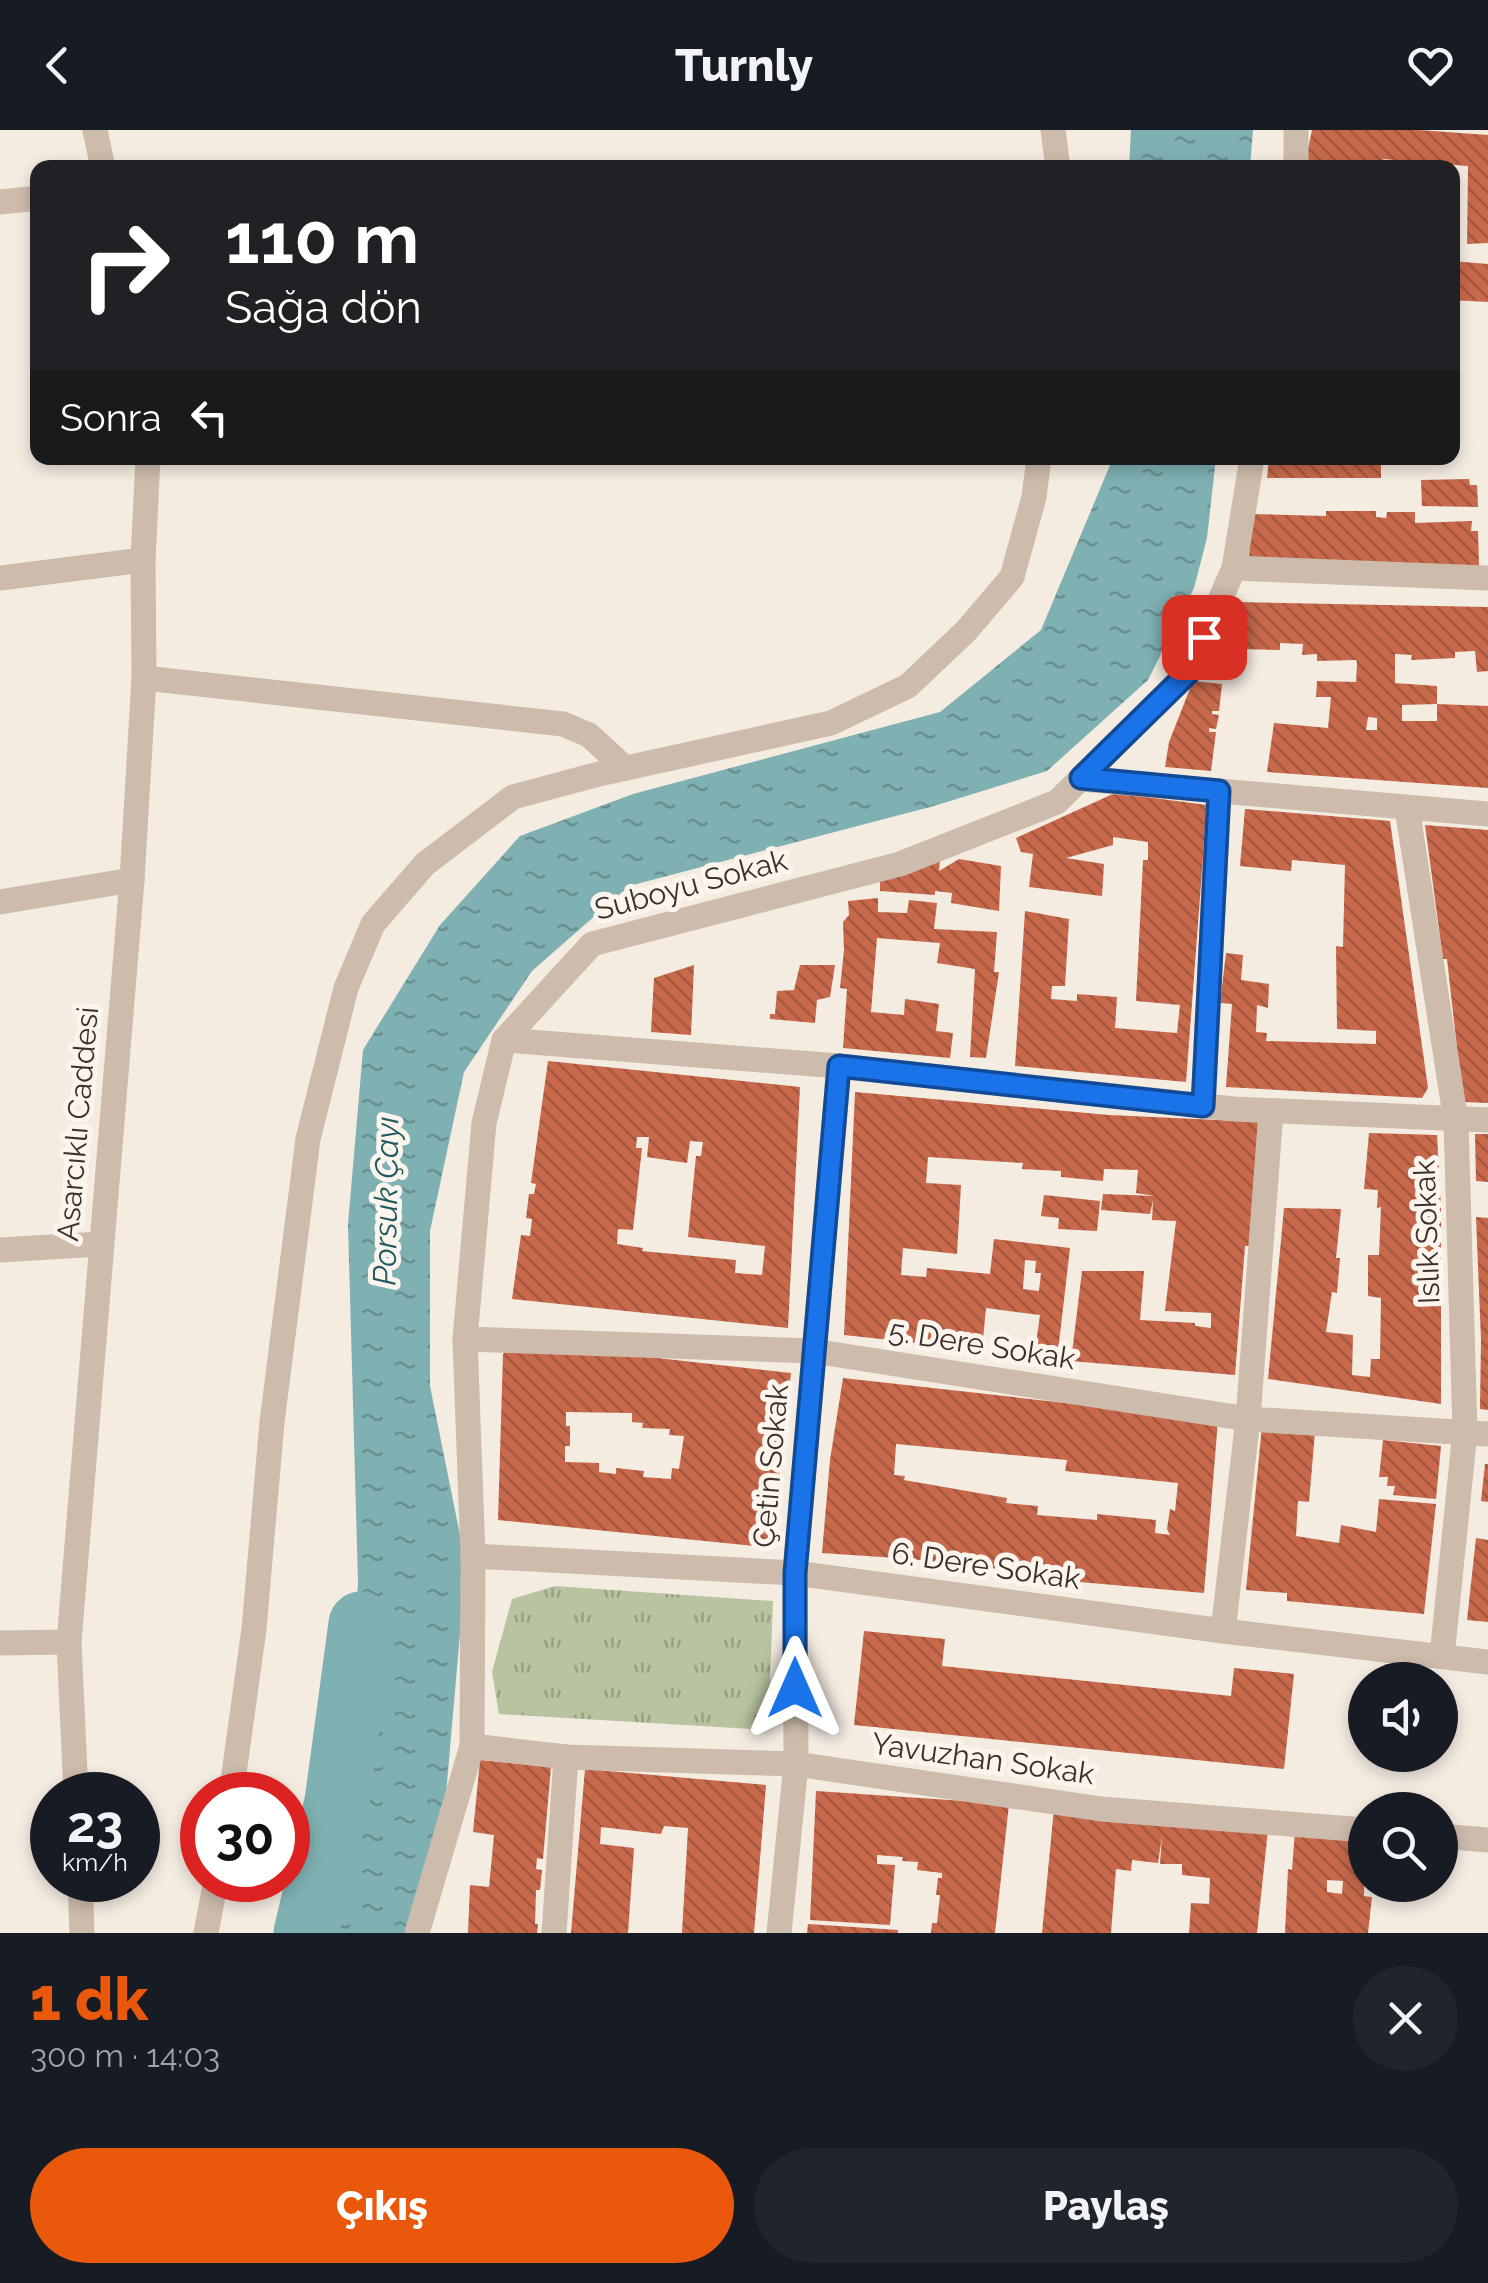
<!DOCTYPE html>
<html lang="tr">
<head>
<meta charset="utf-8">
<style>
  :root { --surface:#171b24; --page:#20242c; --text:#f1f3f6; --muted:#9ea1a6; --accent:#ea580c }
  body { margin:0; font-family:Raleway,sans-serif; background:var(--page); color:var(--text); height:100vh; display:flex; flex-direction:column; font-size:38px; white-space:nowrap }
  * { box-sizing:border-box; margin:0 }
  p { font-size:32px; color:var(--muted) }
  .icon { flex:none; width:55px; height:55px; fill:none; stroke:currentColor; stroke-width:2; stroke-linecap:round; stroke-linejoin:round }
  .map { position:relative; height:1803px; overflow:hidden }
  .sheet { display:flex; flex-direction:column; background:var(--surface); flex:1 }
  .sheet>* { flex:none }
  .banner { position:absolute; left:30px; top:30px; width:1430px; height:305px; border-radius:20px; box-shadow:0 5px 15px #0003; background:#202124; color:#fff; overflow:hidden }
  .buttons { position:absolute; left:1348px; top:1532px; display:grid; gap:20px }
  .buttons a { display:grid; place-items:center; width:110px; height:110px; border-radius:50%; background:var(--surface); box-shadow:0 5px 15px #0003; font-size:50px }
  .speed { position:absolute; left:30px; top:1642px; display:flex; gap:20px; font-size:50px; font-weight:700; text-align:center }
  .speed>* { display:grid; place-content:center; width:130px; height:130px; border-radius:50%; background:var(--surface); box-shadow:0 5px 15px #0003; line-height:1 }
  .speed small { font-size:25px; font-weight:400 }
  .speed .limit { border:15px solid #d22; background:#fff; color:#111 }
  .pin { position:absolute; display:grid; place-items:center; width:85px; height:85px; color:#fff; margin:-42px; border-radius:20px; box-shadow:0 5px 15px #0006 }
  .me { position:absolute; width:110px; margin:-55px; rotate:0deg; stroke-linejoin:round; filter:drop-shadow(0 0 8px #0008) }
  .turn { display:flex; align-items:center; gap:35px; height:210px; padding:0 30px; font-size:45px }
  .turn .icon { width:130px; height:130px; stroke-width:2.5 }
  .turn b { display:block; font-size:70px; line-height:85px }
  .then { display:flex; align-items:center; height:95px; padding:0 30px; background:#0003; gap:20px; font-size:38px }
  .round { display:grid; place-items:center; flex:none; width:105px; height:105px; border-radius:52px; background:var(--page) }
  .head { display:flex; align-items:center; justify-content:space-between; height:170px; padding:0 30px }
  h1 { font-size:60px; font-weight:800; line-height:75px; color:var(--accent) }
  .button { display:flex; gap:20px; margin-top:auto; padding:20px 30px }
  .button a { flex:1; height:115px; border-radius:60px; background:var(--accent); color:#fff; font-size:40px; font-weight:800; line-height:115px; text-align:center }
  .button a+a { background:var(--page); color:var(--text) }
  header { display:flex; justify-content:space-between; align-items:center; height:130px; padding:0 30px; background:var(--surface); font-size:45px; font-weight:800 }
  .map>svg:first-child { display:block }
</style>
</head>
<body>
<header><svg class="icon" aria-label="back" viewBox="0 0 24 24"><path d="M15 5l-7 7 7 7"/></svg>Turnly<svg class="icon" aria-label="heart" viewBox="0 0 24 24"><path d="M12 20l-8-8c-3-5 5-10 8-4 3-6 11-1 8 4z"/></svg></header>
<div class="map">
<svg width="1488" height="1803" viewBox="0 0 1488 1803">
  <defs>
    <pattern id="grass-tufts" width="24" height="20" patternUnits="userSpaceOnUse" patternTransform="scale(2.5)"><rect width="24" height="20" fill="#b8c4a0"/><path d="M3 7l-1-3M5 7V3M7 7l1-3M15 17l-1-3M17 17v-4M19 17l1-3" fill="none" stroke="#97a083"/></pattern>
    <pattern id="water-ripples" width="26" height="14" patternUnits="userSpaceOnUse" patternTransform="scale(2.5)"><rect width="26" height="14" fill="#7fb0b2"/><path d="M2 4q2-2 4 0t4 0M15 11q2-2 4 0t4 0" fill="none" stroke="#699091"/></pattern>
    <pattern id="building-back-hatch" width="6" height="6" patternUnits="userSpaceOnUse" patternTransform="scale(2.5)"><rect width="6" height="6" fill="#c8694b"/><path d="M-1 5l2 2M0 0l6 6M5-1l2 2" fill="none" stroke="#a4573f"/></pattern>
  </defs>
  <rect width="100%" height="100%" fill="#f4ebe1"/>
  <polygon fill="url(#grass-tufts)" points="555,1456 773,1471 768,1600 499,1584 492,1542 512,1469"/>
  <g fill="url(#water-ripples)">
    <polygon points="1131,0 1253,0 1250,37 1129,37"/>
    <polygon points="1113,328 1216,328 1207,408 1194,458 1148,550 1047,641 934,676 629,756 532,841 464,942 430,1101 430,1256 466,1435 443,1699 408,1803 297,1803 348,1604 358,1453 348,1094 363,920 440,795 520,706 633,664 940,582 1041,500"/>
  </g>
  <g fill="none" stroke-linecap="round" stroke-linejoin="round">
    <polyline stroke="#7fb0b2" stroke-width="65" points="306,1803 337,1672 361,1494"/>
  </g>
  <g fill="url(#building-back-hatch)" fill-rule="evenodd">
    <polygon points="1312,0 1419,0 1488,5 1488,113 1467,114 1468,36 1383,29 1382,38 1304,38"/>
    <polygon points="1452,131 1488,134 1488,172 1452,170"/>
    <polygon points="1269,328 1381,328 1381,348 1267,348"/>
    <polygon points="1469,349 1470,355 1477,355 1478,377 1422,376 1421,350"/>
    <polygon points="1326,381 1376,381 1376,387 1386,388 1387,382 1415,382 1415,393 1472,391 1471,401 1478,401 1479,436 1249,430 1251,384 1326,386"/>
    <path d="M1238,472L1488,477V541L1477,542L1475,521L1455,522V528L1411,530L1412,525L1395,524V553L1437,556V574L1488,576V658L1267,642L1274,593L1328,598L1331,567H1316L1317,551L1356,552L1357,533L1356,530L1317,531V524L1302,525L1303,514L1280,513V520L1235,519ZM1437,574V591H1402V575ZM1368,587L1377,588V600H1366Z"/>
    <polygon points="1193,551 1222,554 1219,581 1212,581 1212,584 1219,585 1216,599 1209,598 1209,602 1216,602 1211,641 1165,637 1169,612"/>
    <polygon points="1115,663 1207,675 1186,952 1015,936 1025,781 1069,789 1065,856 1052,856 1051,869 1077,871 1077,864 1117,867 1115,898 1177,903 1180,875 1136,871 1143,730 1148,730 1148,712 1113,707 1113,715 1066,728 1104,734 1102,766 1029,757 1033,724 1021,722 1016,708"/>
    <polygon points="1245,679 1390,691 1428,958 1422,968 1226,957 1232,874 1220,873 1226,823 1243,825 1241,850 1269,854 1268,878 1257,875 1256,902 1267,903 1266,911 1376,914 1376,901 1337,899 1336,816 1343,817 1345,735 1292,730 1291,741 1240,736"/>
    <polygon points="1425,695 1488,700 1488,973 1463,972 1447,829 1443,829"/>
    <polygon points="940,729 939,741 959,729 1001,736 999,781 951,773 952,763 935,761 935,765 880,761 880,745"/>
    <polygon points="878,768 878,782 907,783 909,770 937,773 934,799 997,802 994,842 999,842 986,928 970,927 975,839 937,833 940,813 877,808 871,882 904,885 905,869 939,874 936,901 953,903 950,928 843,918 847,859 840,858 844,820 843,792 849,785 848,771"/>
    <polygon points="694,835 691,905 651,902 654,848"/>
    <polygon points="800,835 835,835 830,867 817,870 815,893 770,889 770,884 775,884 777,861 794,860"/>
    <path d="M548,931L800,957L788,1198L512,1169L521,1105L530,1106L532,1089L526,1088L529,1064H534L536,1054L531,1053ZM637,1007H649L647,1027L687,1033L690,1011L703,1012L701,1026H696L688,1107L765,1116L762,1145L735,1143L736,1130L642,1121L643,1118L617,1114L618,1099L633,1100L642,1018H636Z"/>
    <path d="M855,962L1109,985L1261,992L1251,1116H1245L1235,1245L1071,1231L1082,1141H1144L1140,1190L1195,1193V1196L1211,1198V1183L1165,1181L1176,1091L1152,1090L1153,1070L1150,1084L1101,1080L1103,1064L1155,1066L1136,1063L1138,1040L1104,1039L1103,1051L1061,1047V1041L1022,1039L1023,1033L928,1027L926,1053L961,1055L957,1124L903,1118L901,1145L926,1147L927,1138L990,1144L994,1109L1070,1118L1057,1230L1034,1227L1040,1185L986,1178L982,1220L844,1205ZM1025,1130L1036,1131L1035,1143H1041L1039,1161L1023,1159Z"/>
    <polygon points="1369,1003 1437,1005 1441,1078 1441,1274 1268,1249 1284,1078 1341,1079 1336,1128 1340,1128 1337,1163 1332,1162 1326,1202 1353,1205 1352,1245 1370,1247 1371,1229 1380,1229 1381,1168 1368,1166 1368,1125 1379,1125 1381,1077 1377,1078 1378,1060 1364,1059"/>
    <polygon points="1475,1004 1488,1004 1488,1052 1476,1051"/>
    <polygon points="1044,1065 1100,1071 1097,1101 1058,1099 1059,1088 1041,1086"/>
    <polygon points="1476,1087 1488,1088 1488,1280 1480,1279 1481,1210"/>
    <path d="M515,1212L791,1243L784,1313L771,1312L770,1328L776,1329L775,1341H780L774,1418L498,1390L503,1224ZM566,1282L632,1283V1292L643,1293L642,1298L670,1299L669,1305L684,1306L679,1339L672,1338L671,1349L643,1347L644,1341L616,1338V1344L599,1342V1333L565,1332V1316H570V1296H566Z"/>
    <path d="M843,1248L1218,1290L1204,1463L1080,1452V1448L911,1429L822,1423L830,1330ZM896,1314L1067,1330L1065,1341L1178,1353L1175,1381L1170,1379L1167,1399L1170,1405L1155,1403L1156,1390L1097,1384V1390L1037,1385L1038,1376L1006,1373L1007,1368L904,1350L905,1346L894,1345Z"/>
    <polygon points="1262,1296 1315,1302 1309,1372 1298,1371 1296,1406 1339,1413 1341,1395 1376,1402 1379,1369 1436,1374 1424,1484 1287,1471 1287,1463 1246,1460"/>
    <polygon points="1383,1310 1441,1316 1436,1369 1393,1365 1395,1356 1387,1356 1388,1347 1379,1347"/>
    <polygon points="1485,1334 1488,1334 1488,1372 1481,1371"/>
    <polygon points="1476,1408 1488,1410 1488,1492 1467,1490"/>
    <polygon points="864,1501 945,1509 942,1536 1231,1566 1234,1538 1294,1544 1284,1639 854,1595"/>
    <polygon points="480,1630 551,1637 543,1729 537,1728 536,1739 542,1740 540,1760 536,1760 535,1794 538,1794 537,1803 468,1803 470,1755 489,1757 494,1705 473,1702"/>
    <polygon points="585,1639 766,1655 754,1803 682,1803 688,1698 664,1696 661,1704 601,1697 600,1714 634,1718 628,1803 571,1803"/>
    <polygon points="816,1661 1009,1674 995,1803 931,1803 932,1793 937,1793 940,1765 936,1765 938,1748 942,1748 942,1743 917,1740 918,1732 902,1731 903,1727 877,1725 877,1734 895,1735 890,1795 810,1790"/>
    <polygon points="1054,1678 1268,1700 1257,1803 1189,1803 1191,1773 1209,1774 1210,1748 1182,1745 1182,1734 1160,1734 1162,1706 1158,1733 1132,1730 1131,1741 1116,1739 1111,1803 1042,1803"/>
    <path d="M1295,1701L1365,1709L1364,1766L1372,1767L1368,1803H1285L1288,1739L1292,1740ZM1327,1750L1343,1751L1342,1764L1327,1762Z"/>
    <polygon points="808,1794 898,1800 898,1803 807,1803"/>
  </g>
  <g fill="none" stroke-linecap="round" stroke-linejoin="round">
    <g stroke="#cdbbac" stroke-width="25">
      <polyline points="95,0 103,38"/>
      <polyline points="1053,0 1058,38"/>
      <polyline points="1296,38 1296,0"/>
      <polyline points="0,72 38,68"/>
      <polyline points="1234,438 1488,448"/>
      <polyline points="0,448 143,430"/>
      <polyline points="144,548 563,594 589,605 625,638"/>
      <polyline points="1081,649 1488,684"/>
      <polyline points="1407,678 1456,991 1465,1302 1442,1526"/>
      <polyline points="0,772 132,750"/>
      <polyline points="504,910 839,936 1234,979 1488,990"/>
      <polyline points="1203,976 1219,661"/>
      <polyline points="0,1120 100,1114"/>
      <polyline points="465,1209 813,1221 1248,1289 1488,1304"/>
      <polyline points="473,1426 795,1443 1223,1501 1488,1532"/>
      <polyline points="1223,1501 1248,1289 1271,981"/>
      <polyline points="0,1513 69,1512"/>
      <polyline points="472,1616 566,1627 796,1634 1101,1679 1365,1700"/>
      <polyline points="76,1665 69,1512 132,750 144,548 143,430 148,328"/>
      <polyline points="231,1665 254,1499 272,1292 308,1009 346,858 373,794 425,734 513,667 599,644 831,593 908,556 966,501 1012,447 1034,367 1039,328"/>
      <polyline points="1440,1706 1488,1710"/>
      <polyline points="80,1750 82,1803"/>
      <polyline points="206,1803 216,1750"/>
      <polyline points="417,1803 472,1616 473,1426 465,1209 484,993 504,910 592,814 900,734 1057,672 1189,541 1234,438 1252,328"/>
      <polyline points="554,1803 566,1627"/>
      <polyline points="779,1803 796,1634 795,1443 839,936"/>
    </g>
  </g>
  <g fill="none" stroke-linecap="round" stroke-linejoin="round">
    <g stroke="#114b97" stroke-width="25">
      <polyline id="route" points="795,1558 795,1443 839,936 1203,976 1219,661 1081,648 1189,542 1204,507"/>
    </g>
    <use href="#route" stroke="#1a73e8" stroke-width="18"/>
  </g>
  <g text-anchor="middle" stroke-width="10" stroke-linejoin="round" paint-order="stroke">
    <g font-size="30" fill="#3b302b" stroke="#fbf5ee">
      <text transform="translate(691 755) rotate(-15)" y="10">Suboyu Sokak</text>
      <text transform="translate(78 994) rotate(-85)" y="10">Asarcıklı Caddesi</text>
      <text transform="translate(1427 1102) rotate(-92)" y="10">Islık Sokak</text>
      <text transform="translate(982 1215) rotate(9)" y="10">5. Dere Sokak</text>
      <text transform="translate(771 1336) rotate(-85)" y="10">Çetin Sokak</text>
      <text transform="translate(986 1436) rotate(8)" y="10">6. Dere Sokak</text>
      <text transform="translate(983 1629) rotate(8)" y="10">Yavuzhan Sokak</text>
    </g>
    <g font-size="32" font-style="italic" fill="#1f5a5e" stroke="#fbf5ee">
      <text transform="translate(386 1071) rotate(-89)" y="11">Porsuk Çayı</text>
    </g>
  </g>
</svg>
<div class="buttons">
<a><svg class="icon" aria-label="sound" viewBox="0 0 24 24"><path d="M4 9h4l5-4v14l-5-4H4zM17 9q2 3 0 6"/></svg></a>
<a><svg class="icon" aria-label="search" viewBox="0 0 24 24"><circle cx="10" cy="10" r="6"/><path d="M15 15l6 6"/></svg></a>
</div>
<div class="speed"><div>23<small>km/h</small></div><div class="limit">30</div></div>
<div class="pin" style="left:1204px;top:507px;background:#d93025"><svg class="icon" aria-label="arrive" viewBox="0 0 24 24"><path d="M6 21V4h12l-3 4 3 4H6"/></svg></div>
<svg class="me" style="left:795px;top:1558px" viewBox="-20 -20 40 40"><path d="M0-17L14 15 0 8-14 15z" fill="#1a73e8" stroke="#fff" stroke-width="4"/></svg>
<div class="banner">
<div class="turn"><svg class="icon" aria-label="right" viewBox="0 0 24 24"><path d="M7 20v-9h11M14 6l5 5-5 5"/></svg><div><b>110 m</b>Sağa dön</div></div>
<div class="then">Sonra<svg class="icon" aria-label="left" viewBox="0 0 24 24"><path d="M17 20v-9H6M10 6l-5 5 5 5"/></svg></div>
</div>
</div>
<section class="sheet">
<div class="head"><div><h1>1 dk</h1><p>300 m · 14:03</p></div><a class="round"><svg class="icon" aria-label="close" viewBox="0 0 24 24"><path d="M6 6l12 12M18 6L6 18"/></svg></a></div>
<div class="button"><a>Çıkış</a><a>Paylaş</a></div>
</section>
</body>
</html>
